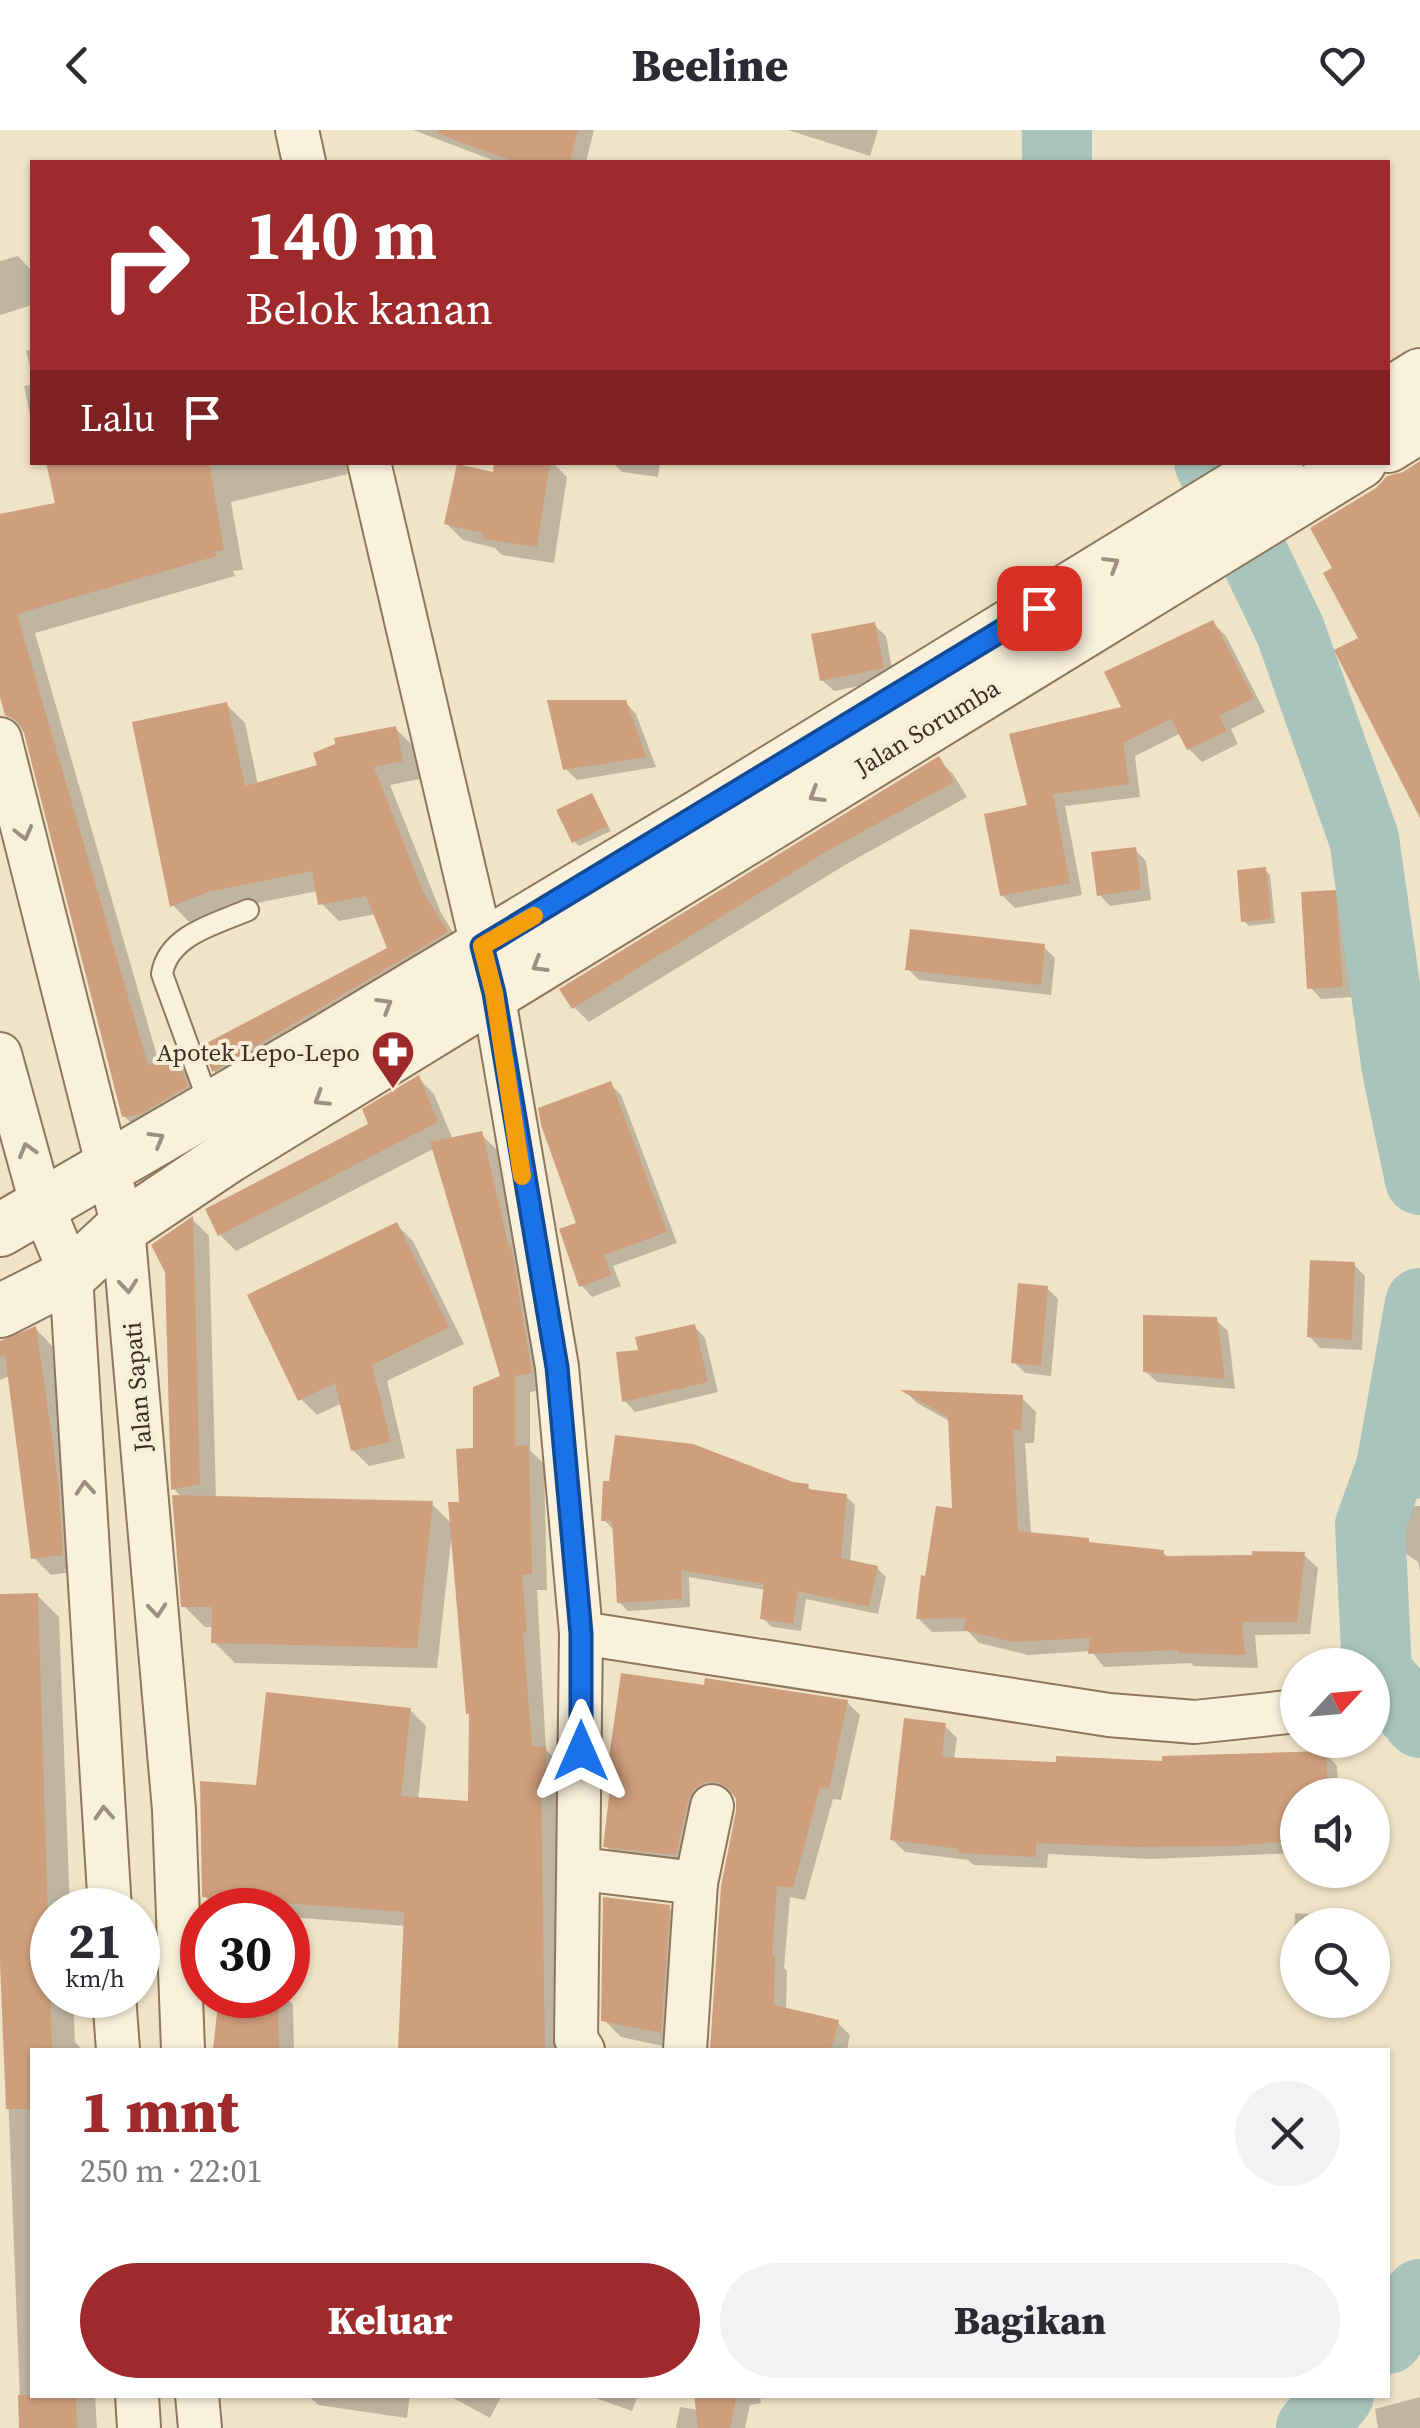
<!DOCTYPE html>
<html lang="id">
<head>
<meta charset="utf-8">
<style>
  :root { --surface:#fff; --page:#f2f2f3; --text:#2b2b33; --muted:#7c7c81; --accent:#9e2a2b }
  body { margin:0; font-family:"Source Serif 4",serif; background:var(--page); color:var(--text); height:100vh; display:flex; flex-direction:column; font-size:38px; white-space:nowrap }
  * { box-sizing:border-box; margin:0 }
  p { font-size:32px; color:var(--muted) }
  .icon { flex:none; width:55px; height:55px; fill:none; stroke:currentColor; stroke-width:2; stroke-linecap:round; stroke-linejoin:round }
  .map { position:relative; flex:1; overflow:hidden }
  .sheet { position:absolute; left:30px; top:1918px; width:1360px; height:350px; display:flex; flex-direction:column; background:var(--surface); border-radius:0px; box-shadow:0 2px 8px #0004 }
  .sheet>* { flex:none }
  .guide { position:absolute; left:30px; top:30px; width:1360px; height:305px; border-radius:0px; box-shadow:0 2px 8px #0004; background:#9e2a2b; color:#fff; overflow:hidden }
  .needle { width:65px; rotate:64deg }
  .controls { position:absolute; left:1280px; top:1518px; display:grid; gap:20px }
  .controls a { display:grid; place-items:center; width:110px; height:110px; border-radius:50%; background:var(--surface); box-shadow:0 2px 8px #0004; font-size:50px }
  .speed { position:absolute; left:30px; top:1758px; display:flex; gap:20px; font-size:50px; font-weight:700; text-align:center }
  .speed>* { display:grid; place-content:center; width:130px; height:130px; border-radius:50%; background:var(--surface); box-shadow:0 2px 8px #0004; line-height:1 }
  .speed small { font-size:25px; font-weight:400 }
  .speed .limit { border:15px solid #d22; background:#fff; color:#111 }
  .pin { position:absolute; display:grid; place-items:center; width:85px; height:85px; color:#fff; margin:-42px; border-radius:20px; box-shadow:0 5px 15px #0006 }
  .me { position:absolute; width:110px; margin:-55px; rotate:0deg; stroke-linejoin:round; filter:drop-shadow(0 0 8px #0008) }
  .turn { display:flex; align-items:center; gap:35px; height:210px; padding:0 50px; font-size:45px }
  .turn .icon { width:130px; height:130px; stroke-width:2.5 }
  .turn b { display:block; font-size:70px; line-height:85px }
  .then { display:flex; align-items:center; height:95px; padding:0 50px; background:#0003; gap:20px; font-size:38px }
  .round { display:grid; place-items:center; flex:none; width:105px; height:105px; border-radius:52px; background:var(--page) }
  .summary { display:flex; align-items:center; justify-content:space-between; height:170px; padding:0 50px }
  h1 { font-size:60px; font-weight:800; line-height:75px; color:var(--accent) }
  .primary-button { display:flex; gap:20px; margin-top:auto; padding:20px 50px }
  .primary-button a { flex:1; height:115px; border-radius:60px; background:var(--accent); color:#fff; font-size:40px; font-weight:800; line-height:115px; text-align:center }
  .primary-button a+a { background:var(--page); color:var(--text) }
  header { display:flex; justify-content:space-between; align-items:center; height:130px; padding:0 50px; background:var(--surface); font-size:45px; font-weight:800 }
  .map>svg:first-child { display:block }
</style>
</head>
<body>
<header><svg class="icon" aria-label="back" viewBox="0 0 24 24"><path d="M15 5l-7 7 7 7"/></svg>Beeline<svg class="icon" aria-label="heart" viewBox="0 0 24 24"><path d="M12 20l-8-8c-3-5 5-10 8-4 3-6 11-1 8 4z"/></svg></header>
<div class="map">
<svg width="1420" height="2298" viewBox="0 0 1420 2298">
  <rect width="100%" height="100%" fill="#f0e4c8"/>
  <g fill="#0003">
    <polygon points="413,0 594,0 586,32 498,32"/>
    <polygon points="788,0 878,0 870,26"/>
    <polygon points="18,126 32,141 32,175 0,185 0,131"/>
    <polygon points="32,219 32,244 26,221"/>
    <polygon points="32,255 32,294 24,256"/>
    <polygon points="49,332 345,332 348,344 231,372 243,440 233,441 235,446 35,503 159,933 178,931 197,951 206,976 144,1006 124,986 27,603 7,583 0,558 0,386 58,375"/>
    <polygon points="497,332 552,332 567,347 554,433 502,425 495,418 463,410 446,393 495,345"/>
    <polygon points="612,332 660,332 658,347 622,342"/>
    <polygon points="1213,493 1226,506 1265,582 1231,599 1238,614 1202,632 1189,619 1181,603 1135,626 1140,667 1065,676 1082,765 1015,778 1002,765 1030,677"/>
    <polygon points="874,495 886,506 894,549 834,561 822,550"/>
    <polygon points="625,572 636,584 656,637 577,650 566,639"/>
    <polygon points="227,575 245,593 258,655 321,636 395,598 413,616 420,649 390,655 441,783 464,820 232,958 214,941 206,917 390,820 376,784 339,791 321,773 318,761 226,779 190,793 173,775"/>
    <polygon points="938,629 953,644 967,667 845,735 589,892 574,877"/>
    <polygon points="591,666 611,701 579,716 574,711"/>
    <polygon points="1135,720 1146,731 1151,770 1110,776 1099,764"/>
    <polygon points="1265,740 1270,745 1275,793 1249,796 1244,791"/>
    <polygon points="1335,763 1346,774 1353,867 1321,869 1310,857"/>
    <polygon points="1044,817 1055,828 1051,865 919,850 908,839"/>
    <polygon points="418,948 434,964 453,1010 481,1004 497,1020 547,1259 530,1262 530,1320 544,1334 547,1460 537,1460 546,1620 561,1635 561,1662 556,1662 561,1920 401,1920 406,1796 288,1787 288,1780 219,1780 205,1766 258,1658 410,1580 426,1596 418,1670 470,1674 471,1586 454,1411 451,1411 437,1538 235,1533 214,1512 214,1497 205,1497 184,1476 182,1368 174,1359 167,1141 193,1090 209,1106 216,1369 432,1374 452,1394 503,1248 435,1018 236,1121 220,1105 208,1080 371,995"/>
    <polygon points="610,954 621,965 677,1113 613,1136 621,1156 592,1167 581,1155 579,1095"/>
    <polygon points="397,1095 413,1111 464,1214 387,1251 405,1328 369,1336 353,1320 342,1273 317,1285 301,1269"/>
    <polygon points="1354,1135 1365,1146 1362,1220 1320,1218 1309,1206"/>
    <polygon points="1047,1158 1058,1169 1051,1246 1025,1243 1014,1232"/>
    <polygon points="1216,1190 1228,1201 1235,1259 1157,1252 1145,1241"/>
    <polygon points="694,1196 705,1208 718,1262 635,1282 624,1270 642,1222"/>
    <polygon points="36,1199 52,1216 74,1367 79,1441 51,1445 34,1428 10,1246 0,1250 0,1213"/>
    <polygon points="906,1262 1022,1268 1036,1282 1034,1313 1025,1313 1031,1404 1163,1423 1169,1428 1304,1425 1318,1438 1310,1504 1255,1505 1258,1538 1194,1536 1191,1533 1104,1537 1091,1521 1028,1525 979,1513 968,1501 932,1502 918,1488 927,1449 955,1381 951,1292 917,1273"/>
    <polygon points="792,1355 808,1357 813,1362 846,1366 855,1375 850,1432 877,1438 886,1447 878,1484 806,1469 801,1501 772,1497 762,1488 766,1460 689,1447 690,1477 628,1481 619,1472 613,1399 604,1390"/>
    <polygon points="1399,1376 1420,1376 1420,1441 1418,1432 1402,1421"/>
    <polygon points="37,1465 59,1487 70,1780 52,1780 52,1865 73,1865 75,1912 82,1920 32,1920 32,2265 95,2265 97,2298 21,2298 0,1754 0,1466"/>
    <polygon points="847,1572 860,1585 841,1670 833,1669 805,1770 790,1767 784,1838 787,1841 786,1880 837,1892 850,1905 847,1920 713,1920 738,1668 733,1664 719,1664 689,1737 619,1729 606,1716 613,1652 609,1648"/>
    <polygon points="945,1596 957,1608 954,1630 1058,1635 1164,1634 1325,1623 1337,1636 1339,1665 1298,1665 1298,1723 1151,1729 1048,1724 1047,1738 974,1735 968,1730 905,1722 892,1709"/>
    <polygon points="668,1777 685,1794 677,1919 621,1907 604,1890"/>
    <polygon points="1295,1783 1322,1785 1332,1795 1298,1795 1298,1842 1292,1836"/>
    <polygon points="219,1865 284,1865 293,1875 294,1920 298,1920 214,1920"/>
    <polygon points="308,2265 410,2265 407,2288 318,2275"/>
    <polygon points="448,2265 502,2265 490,2288"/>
    <polygon points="587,2265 638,2265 632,2281"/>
    <polygon points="697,2265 760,2265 761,2273 750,2275 745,2298 676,2298 680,2277 698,2280"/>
    <polygon points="1420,2267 1420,2298 1378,2298 1375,2279"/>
  </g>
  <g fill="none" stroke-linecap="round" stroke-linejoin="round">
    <g stroke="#a9c4bc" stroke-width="70">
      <polyline points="1057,32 1057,0"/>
      <polyline points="1209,332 1290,500 1364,709 1397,940 1420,1050"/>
      <polyline points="1420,1333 1391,1337 1370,1395 1377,1542 1420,1593"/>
      <polyline points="1391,1337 1420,1173"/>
      <polyline points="1388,2209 1420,2164"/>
      <polyline points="1311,2298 1339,2265"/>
    </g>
  </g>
  <g fill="#cf9f7d">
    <polygon points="438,0 578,0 570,32 515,32 437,3"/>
    <polygon points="1420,331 1420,688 1334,520 1358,508 1323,443 1332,438 1310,398 1376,358 1387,346 1403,342"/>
    <polygon points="46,332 209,332 224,420 215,422 217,426 17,484 148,935 170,926 172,932 178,928 188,956 139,985 122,987 24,603 17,591 5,585 0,567 0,384 55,373"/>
    <polygon points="494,332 550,332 537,417 483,409 483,403 444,394 457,334 493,342"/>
    <polygon points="1213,490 1254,568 1219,586 1227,601 1187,620 1171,589 1123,613 1129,654 1053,664 1070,753 1000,766 984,684 1027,675 1009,604 1121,577 1104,542"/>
    <polygon points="875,492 884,538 820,551 811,504"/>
    <polygon points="547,570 626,570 646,627 563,640"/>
    <polygon points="227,572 245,656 317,635 313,623 335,614 334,608 396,596 403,631 374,637 423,762 448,802 212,942 203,915 387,818 366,766 318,775 312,741 208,762 170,777 132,592"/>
    <polygon points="939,626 954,652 829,720 572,879 559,859"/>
    <polygon points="592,663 608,696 572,713 556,680"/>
    <polygon points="1136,717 1141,759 1097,766 1091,722"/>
    <polygon points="1266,737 1271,789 1241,792 1237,740"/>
    <polygon points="1336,760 1343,857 1307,859 1301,762"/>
    <polygon points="910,799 1045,814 1041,855 905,840"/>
    <polygon points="419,945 438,992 218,1106 205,1079 368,994 362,979"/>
    <polygon points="611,951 667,1102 604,1125 611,1145 579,1157 559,1099 576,1093 541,995 538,978"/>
    <polygon points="482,1001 509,1117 511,1116 532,1243 515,1246 515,1316 529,1315 532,1444 522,1445 527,1502 523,1502 532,1616 546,1617 546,1647 541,1647 545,1920 398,1920 404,1782 202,1767 200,1651 256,1655 266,1562 411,1578 401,1666 468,1671 469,1584 466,1584 448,1372 459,1372 456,1319 473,1318 473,1257 500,1246 430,1012"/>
    <polygon points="193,1086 200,1354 171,1360 165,1142 151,1115"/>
    <polygon points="397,1092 449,1197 372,1235 391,1312 351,1321 335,1253 298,1271 247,1165"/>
    <polygon points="1310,1130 1355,1132 1352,1210 1307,1207"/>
    <polygon points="1018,1153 1048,1156 1041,1236 1011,1233"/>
    <polygon points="1143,1185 1217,1187 1225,1249 1143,1242"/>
    <polygon points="695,1194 708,1252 622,1272 616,1222 638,1220 635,1207"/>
    <polygon points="36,1196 58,1349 63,1425 31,1429 5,1224 0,1227 0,1211"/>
    <polygon points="900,1260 1023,1265 1021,1301 1013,1300 1018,1401 1089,1408 1089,1412 1164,1420 1164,1426 1252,1425 1252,1421 1305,1422 1297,1492 1242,1492 1245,1525 1178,1523 1178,1520 1088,1524 1090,1508 1012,1512 963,1500 966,1488 916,1489 921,1445 925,1446 936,1376 952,1378 948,1287"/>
    <polygon points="615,1305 693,1314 793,1352 809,1354 808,1359 847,1364 841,1428 878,1436 869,1477 798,1461 793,1494 760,1489 764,1454 681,1440 682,1469 617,1473 612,1391 601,1391 603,1351 609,1351"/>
    <polygon points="172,1365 433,1371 417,1518 211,1513 212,1477 181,1477"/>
    <polygon points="38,1463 52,1920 32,1920 32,1979 6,1979 0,1832 0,1464"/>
    <polygon points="621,1543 704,1555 705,1548 848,1570 829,1659 820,1657 793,1758 777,1756 772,1826 775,1826 774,1875 839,1890 831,1920 710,1920 721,1756 736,1681 736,1669 729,1658 718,1652 705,1652 694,1659 688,1671 676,1725 603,1717 611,1650 606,1649"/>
    <polygon points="904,1588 946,1593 942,1627 1056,1632 1056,1626 1162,1631 1162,1626 1326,1621 1328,1665 1298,1665 1298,1710 1237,1716 1137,1717 1036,1713 1036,1727 959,1723 959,1719 890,1710"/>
    <polygon points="603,1767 670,1775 661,1903 601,1891"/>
    <polygon points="219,1865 278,1865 279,1920 213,1920"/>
    <polygon points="18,2265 76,2265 77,2298 19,2298"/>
    <polygon points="694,2265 737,2265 730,2298 698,2298"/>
  </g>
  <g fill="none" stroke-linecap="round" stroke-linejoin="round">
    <g stroke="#8d765c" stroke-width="24">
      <path id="service" d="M210,976L162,844C168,805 216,794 248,780"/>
    </g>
    <g stroke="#8d765c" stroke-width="46">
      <g id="minor">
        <polyline points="297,0 304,32"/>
        <polyline points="369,332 493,863 557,1237 581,1503 1109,1585 1195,1592 1298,1581"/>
        <polyline points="0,609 123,1097 174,1680 183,1920"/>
        <polyline points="0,924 41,1073 71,1145 110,1780"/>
        <polyline points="581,1503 576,1909 583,1920"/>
        <polyline points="581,1739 696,1753"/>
        <polyline points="114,1865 118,1920"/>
        <polyline points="685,1920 696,1753 712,1676"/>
        <polyline points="137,2265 139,2298"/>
        <polyline points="197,2265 200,2298"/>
      </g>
    </g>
    <g stroke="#8d765c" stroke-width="56">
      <g id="tertiary">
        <polyline points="1388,265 1420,245"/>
        <polyline points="1388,316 1420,296"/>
        <polyline points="0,1100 322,913 703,684 1277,332"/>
        <polyline points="0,1181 71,1145 123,1097 229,1026 1360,332"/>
      </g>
    </g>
    <use href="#service" stroke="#faf1dc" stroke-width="20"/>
    <use href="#minor" stroke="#faf1dc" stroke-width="42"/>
    <use href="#tertiary" stroke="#faf1dc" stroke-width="52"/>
  </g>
  <defs><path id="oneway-chevron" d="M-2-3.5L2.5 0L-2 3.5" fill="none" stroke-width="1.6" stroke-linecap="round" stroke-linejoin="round" transform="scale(2.5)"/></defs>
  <g stroke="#9c907e">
    <use href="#oneway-chevron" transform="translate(1112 434) rotate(-31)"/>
    <use href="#oneway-chevron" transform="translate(816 665) rotate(149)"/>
    <use href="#oneway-chevron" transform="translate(24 703) rotate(76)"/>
    <use href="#oneway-chevron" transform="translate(539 835) rotate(149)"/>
    <use href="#oneway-chevron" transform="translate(385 875) rotate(-31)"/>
    <use href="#oneway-chevron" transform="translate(321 969) rotate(148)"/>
    <use href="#oneway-chevron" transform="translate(157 1009) rotate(-30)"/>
    <use href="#oneway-chevron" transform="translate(27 1020) rotate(-106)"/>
    <use href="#oneway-chevron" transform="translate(128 1156) rotate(85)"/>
    <use href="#oneway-chevron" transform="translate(85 1358) rotate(-94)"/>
    <use href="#oneway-chevron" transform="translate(157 1480) rotate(85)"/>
    <use href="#oneway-chevron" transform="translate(104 1683) rotate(-93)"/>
  </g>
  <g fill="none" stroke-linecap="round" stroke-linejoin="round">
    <g stroke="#114b97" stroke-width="25">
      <polyline id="route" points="581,1621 581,1503 557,1237 494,863 482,816 1039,478"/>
    </g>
    <use href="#route" stroke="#1a73e8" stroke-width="18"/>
    <polyline stroke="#f59e0b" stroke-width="18" points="522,1046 494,863 482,816 534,786"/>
  </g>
  <defs>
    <g id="pharmacy-pin" transform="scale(2.25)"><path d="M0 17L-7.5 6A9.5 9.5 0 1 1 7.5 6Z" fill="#9e2a2b" stroke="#f7eed8"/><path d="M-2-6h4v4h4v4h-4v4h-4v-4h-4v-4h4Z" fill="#fff"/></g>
  </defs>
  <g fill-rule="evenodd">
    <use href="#pharmacy-pin" x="393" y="922"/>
  </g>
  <g text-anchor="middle" stroke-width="8" stroke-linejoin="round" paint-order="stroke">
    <g font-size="25" fill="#3d2e20" stroke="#f7eed8">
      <text transform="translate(927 597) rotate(-31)" y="9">Jalan Sorumba</text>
      <text transform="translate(137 1257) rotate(-95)" y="9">Jalan Sapati</text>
    </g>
    <g font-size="25" fill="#3d2e20" stroke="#f7eed8" text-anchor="end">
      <text x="360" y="931">Apotek Lepo-Lepo</text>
    </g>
  </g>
</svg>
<div class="controls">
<a><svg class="needle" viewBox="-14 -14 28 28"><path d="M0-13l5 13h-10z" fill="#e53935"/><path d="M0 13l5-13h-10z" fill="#7c7c81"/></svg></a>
<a><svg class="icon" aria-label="sound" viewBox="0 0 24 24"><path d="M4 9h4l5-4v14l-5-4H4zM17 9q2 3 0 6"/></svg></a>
<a><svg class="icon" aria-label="search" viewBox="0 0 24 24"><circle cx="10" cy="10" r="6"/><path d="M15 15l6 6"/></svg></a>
</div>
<div class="speed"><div>21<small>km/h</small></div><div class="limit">30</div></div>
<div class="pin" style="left:1039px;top:478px;background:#d93025"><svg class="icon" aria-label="arrive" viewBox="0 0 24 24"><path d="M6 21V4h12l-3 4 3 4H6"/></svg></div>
<svg class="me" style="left:581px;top:1621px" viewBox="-20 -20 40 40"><path d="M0-17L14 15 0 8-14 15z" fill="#1a73e8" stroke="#fff" stroke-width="4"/></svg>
<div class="guide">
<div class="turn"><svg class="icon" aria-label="right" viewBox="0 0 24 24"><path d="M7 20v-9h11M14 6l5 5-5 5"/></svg><div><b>140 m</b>Belok kanan</div></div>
<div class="then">Lalu<svg class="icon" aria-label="arrive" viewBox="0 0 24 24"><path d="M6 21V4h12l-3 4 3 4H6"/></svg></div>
</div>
<section class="sheet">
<div class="summary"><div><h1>1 mnt</h1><p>250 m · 22:01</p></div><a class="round"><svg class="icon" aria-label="close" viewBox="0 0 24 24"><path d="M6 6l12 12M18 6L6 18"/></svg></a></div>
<div class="primary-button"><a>Keluar</a><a>Bagikan</a></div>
</section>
</div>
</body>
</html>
